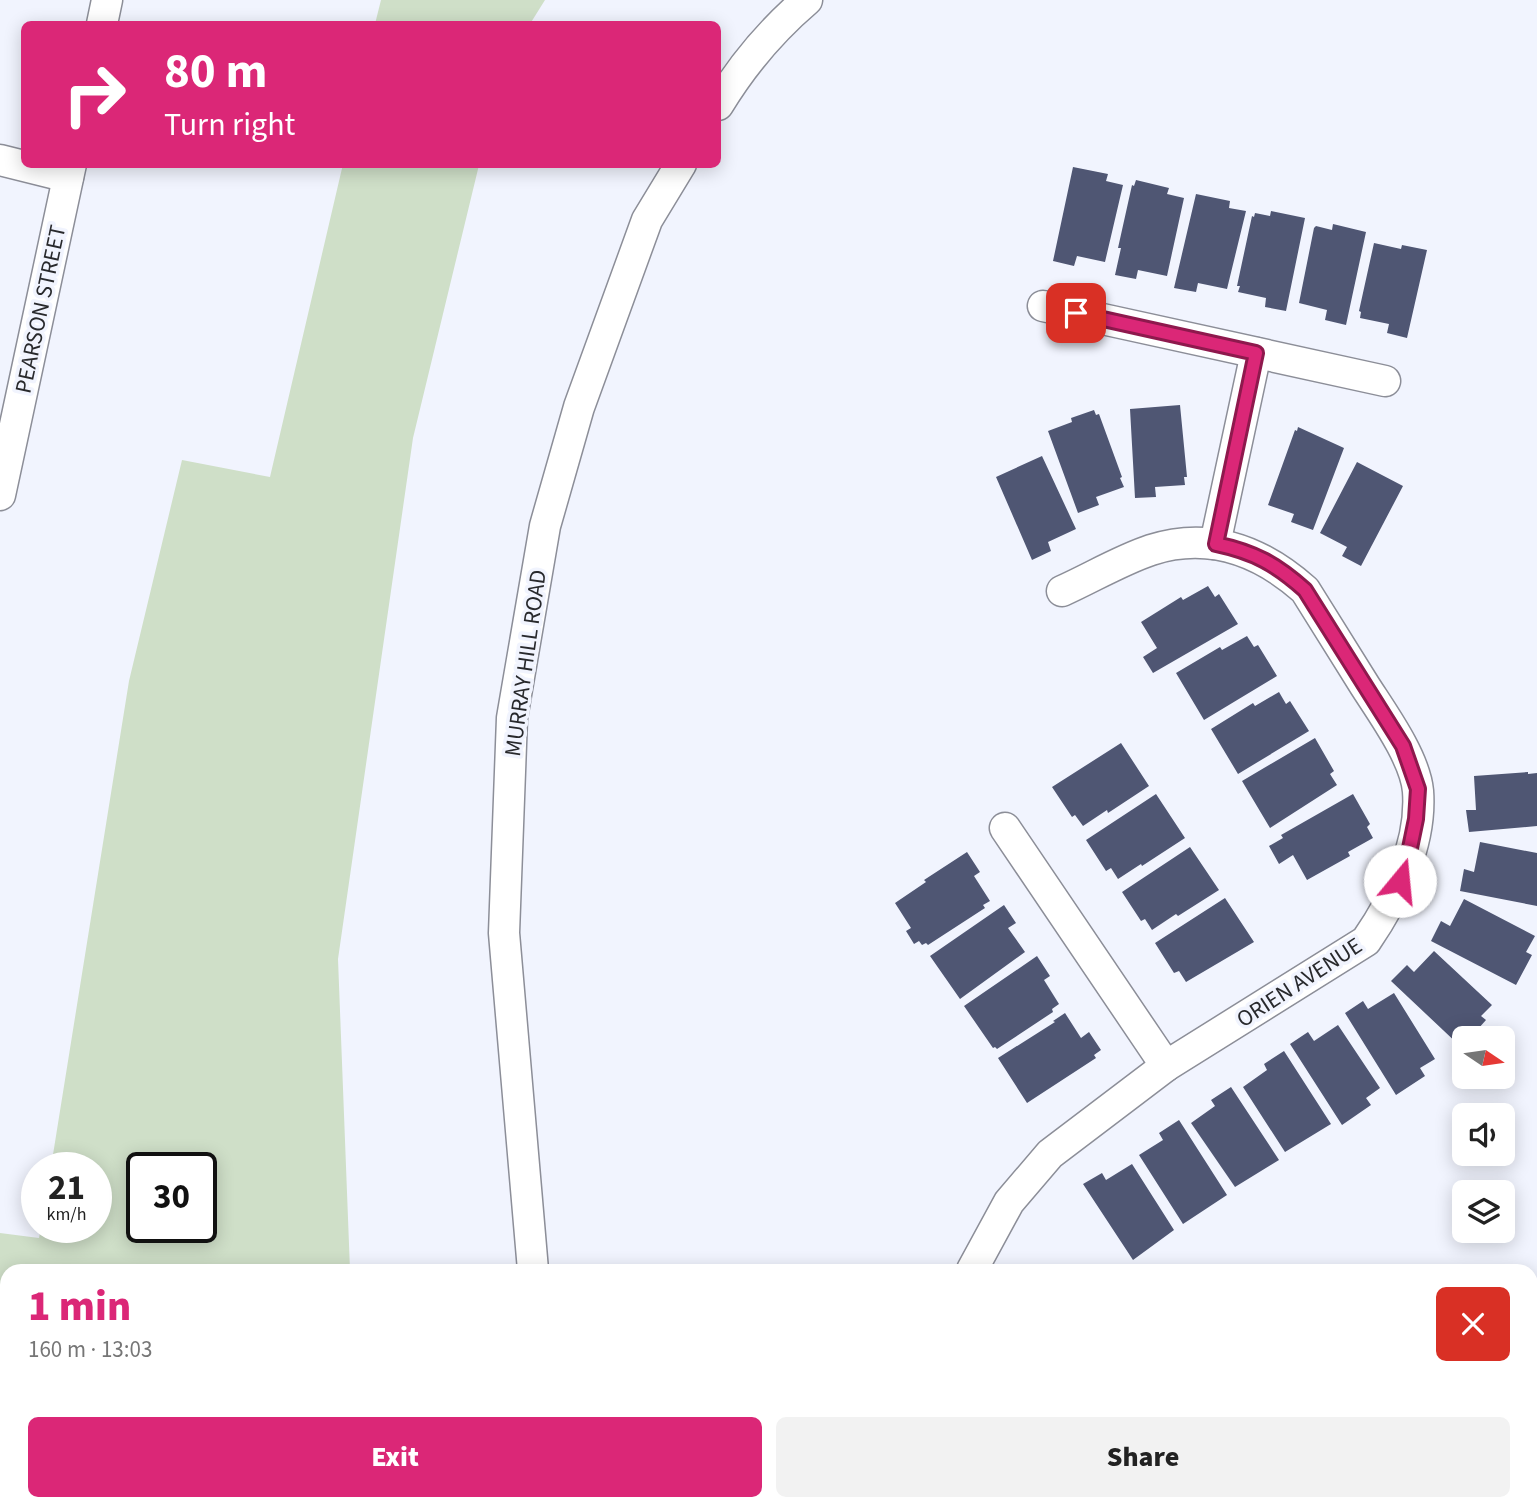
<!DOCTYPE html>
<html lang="en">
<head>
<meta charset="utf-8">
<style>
  :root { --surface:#fff; --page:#f2f2f2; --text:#222; --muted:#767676; --accent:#db2777 }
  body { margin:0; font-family:"Source Sans 3",sans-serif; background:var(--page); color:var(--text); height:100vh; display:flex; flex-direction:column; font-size:26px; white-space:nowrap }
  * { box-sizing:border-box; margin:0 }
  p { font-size:23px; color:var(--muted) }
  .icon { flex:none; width:38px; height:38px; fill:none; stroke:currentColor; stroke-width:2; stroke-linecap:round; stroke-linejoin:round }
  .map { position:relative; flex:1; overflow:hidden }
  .side { position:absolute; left:0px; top:1264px; width:1538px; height:247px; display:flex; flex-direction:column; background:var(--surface); border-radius:21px 21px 0 0; box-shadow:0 4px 18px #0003 }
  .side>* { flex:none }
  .top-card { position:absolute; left:21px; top:21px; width:700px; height:147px; border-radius:10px; box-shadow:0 4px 18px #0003; background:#db2777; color:#fff; overflow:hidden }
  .needle { width:46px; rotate:103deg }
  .buttons { position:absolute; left:1452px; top:1026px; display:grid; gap:14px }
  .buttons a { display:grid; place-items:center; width:63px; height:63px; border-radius:10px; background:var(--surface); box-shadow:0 4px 18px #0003; font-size:35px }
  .speed { position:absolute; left:21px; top:1152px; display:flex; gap:14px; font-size:35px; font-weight:700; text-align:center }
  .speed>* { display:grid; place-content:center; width:91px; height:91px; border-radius:50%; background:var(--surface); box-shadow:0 4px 18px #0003; line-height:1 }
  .speed small { font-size:18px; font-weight:400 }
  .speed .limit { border:4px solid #111; border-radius:10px; background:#fff; color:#111 }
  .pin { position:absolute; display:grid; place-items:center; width:60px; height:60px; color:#fff; margin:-30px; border-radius:14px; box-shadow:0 4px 10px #0006 }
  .me { position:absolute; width:77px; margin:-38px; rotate:17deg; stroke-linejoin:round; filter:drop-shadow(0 0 5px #0008) }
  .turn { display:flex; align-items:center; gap:24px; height:147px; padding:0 28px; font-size:32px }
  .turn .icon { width:91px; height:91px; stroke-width:2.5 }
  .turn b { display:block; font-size:49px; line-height:60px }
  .round { display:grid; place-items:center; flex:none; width:74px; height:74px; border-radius:10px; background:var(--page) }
  .summary { display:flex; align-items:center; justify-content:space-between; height:119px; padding:0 28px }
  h1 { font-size:42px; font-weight:800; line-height:52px; color:var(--accent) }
  .primary-button { display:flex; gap:14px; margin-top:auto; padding:14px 28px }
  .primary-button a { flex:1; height:80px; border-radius:10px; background:var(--accent); color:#fff; font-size:28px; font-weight:800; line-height:80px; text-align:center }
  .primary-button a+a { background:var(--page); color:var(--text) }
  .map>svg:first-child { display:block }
</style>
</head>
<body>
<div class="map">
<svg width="1537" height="1510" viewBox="0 0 1537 1510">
  <rect width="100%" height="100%" fill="#f1f4fe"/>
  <g fill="#cfdfc8" fill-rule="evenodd">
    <polygon points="381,0 545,0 530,24 375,24"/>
    <path d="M343,164L479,165L413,438L338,959L350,1270H7V1503H359V1510H0V1233L39,1238L41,1227H96V1167H51L129,681L182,460L270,477ZM142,1167H201V1227H142Z"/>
  </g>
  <g fill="#4f5673">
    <polygon points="1073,167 1108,174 1106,181 1123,185 1105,262 1077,256 1074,266 1053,261"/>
    <polygon points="1136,180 1169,188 1167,194 1184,198 1167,276 1138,270 1136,279 1115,275 1121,248 1118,248 1132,185 1134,186"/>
    <polygon points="1196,194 1230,201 1229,208 1246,211 1227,289 1198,283 1196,292 1174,288"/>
    <polygon points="1271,211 1305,218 1286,311 1265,307 1266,298 1238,292 1240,286 1237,286 1252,216 1254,217 1255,213 1270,216"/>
    <polygon points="1333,224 1366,232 1346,325 1325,320 1327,310 1299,303 1314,228 1316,226 1332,230"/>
    <polygon points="1374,243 1401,249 1402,245 1427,250 1407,338 1387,333 1389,324 1360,318 1361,312 1359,311"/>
    <polygon points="1180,405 1187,477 1184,477 1185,485 1155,487 1156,497 1135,498 1130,409"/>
    <polygon points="1094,410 1096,415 1099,414 1122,477 1120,478 1124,487 1096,497 1099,505 1078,513 1048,431 1072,422 1071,418"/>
    <polygon points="1298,427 1344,448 1313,530 1291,522 1294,514 1268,505 1295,430 1297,431"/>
    <polygon points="1042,456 1076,529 1048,542 1051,551 1032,560 996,477"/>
    <polygon points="1357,462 1403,486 1361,566 1342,556 1347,547 1320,533"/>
    <polygon points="1208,586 1215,597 1219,594 1238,624 1153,673 1143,657 1157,648 1141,622 1181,597 1183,600"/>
    <polygon points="1247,636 1254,647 1258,645 1277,676 1204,720 1176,673 1220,647 1222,650"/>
    <polygon points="1279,692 1286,704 1290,701 1309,731 1238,774 1211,729 1253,703 1255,706"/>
    <polygon points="1315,738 1334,771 1330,774 1337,785 1270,828 1242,781"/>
    <polygon points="1121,743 1149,786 1108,813 1107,810 1083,826 1075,815 1072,817 1052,787"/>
    <polygon points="1528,772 1528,774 1537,773 1537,826 1469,832 1466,810 1476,810 1474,776"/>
    <polygon points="1156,794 1185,838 1142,866 1141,864 1118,879 1111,868 1106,871 1086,840"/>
    <polygon points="1353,794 1370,824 1367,827 1373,838 1348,852 1350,856 1307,880 1293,855 1279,864 1269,846 1283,838 1281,835"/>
    <polygon points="1480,842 1537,853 1537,906 1460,891 1464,869 1474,872"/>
    <polygon points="1190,847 1219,890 1178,916 1176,914 1152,930 1145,919 1141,921 1122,892"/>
    <polygon points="967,852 980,872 974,876 990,901 983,905 985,908 928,945 926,943 922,945 919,941 914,944 906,931 911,928 895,903 926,882 924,880"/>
    <polygon points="1225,898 1254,942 1186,982 1179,971 1174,973 1155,943"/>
    <polygon points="1464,899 1535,936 1526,952 1532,955 1516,985 1431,941 1441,921 1450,926"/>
    <polygon points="1004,905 1016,923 1008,928 1025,952 960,999 930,956"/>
    <polygon points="1434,951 1492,1005 1481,1016 1486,1020 1470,1038 1465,1038 1465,1044 1461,1047 1391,981 1407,965 1414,972"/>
    <polygon points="1037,956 1050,976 1044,980 1059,1004 1052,1009 1053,1012 997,1049 995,1047 993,1048 964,1006"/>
    <polygon points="1394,993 1435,1059 1420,1068 1425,1076 1396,1095 1345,1013 1363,1001 1368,1009"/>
    <polygon points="1065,1013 1081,1038 1089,1032 1101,1050 1094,1055 1096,1058 1027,1103 998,1058 1055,1022 1053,1021"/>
    <polygon points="1338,1025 1380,1088 1366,1098 1371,1105 1342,1125 1290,1044 1308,1032 1314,1041"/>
    <polygon points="1284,1051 1331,1124 1285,1152 1243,1087 1267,1070 1264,1064"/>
    <polygon points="1231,1087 1279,1160 1235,1187 1191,1123 1215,1106 1211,1100"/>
    <polygon points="1179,1120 1227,1195 1183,1224 1139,1155 1163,1140 1159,1133"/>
    <polygon points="1132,1164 1174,1230 1133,1260 1083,1184 1102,1173 1106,1180"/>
  </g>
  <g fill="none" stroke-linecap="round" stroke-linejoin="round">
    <g stroke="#8c8e98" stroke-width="33">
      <g id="minor">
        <polyline points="102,24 107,0"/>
        <path d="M718,105C741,67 773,29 807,0"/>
        <polyline points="0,160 68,177"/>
        <polyline points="1043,306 1385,381"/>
        <polyline points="0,495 71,164"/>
        <polyline points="1215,544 1256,353"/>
        <polyline points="1005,828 1166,1066"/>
        <polyline points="533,1270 504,933 512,718 545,526 579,407 647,220 681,164"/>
        <path d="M972,1270L1009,1202L1050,1154L1166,1066L1366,941C1395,899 1422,844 1418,791C1415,758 1383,714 1365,686C1345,654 1325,622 1305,590C1261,551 1210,531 1151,550C1121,560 1091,578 1062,591"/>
        <polyline points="536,1510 536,1503"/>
        <polyline points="907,1510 909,1503"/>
      </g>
    </g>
    <g stroke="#8c8e98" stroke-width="42">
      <g id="secondary">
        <polyline points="1531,1435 1537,1432"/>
        <polyline points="1395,1510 1407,1503"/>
      </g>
    </g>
    <use href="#minor" stroke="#fff" stroke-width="30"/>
    <use href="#secondary" stroke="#fce8d8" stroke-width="38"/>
  </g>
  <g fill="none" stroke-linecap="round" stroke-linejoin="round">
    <g stroke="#8e194d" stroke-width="18">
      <path id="route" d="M1076,313L1256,353L1216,544C1254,552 1276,564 1305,590L1403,746L1418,789L1416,819L1410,848L1400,881"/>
    </g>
    <use href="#route" stroke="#db2777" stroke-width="12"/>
  </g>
  <g text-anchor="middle" stroke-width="7" stroke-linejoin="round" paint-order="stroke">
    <g font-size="23" fill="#28292c" stroke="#f1f4fe">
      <text transform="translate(40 309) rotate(-78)" y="8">PEARSON STREET</text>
      <text transform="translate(525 663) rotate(-82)" y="8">MURRAY HILL ROAD</text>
      <text transform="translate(1299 982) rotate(-33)" y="8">ORIEN AVENUE</text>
    </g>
  </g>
</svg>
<div class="buttons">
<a><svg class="needle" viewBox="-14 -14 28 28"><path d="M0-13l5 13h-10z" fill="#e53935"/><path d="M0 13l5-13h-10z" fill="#767676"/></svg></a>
<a><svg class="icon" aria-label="sound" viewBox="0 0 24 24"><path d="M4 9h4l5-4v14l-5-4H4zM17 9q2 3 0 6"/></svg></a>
<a><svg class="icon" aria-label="layers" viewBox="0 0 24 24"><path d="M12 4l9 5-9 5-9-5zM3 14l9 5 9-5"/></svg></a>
</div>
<div class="speed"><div>21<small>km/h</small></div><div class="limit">30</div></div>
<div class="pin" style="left:1076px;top:313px;background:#d93025"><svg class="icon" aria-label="arrive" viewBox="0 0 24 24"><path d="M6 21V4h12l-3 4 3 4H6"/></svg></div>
<svg class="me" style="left:1400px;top:881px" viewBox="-20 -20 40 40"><circle r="19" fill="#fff"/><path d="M0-13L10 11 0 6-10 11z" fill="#db2777"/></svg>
<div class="top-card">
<div class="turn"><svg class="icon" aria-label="right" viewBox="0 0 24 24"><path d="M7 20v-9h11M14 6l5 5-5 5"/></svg><div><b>80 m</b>Turn right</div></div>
</div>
<section class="side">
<div class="summary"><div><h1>1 min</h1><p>160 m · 13:03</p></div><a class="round" style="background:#d93025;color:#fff"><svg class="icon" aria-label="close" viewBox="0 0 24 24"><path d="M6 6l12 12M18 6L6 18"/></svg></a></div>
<div class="primary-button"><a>Exit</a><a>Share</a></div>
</section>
</div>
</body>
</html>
